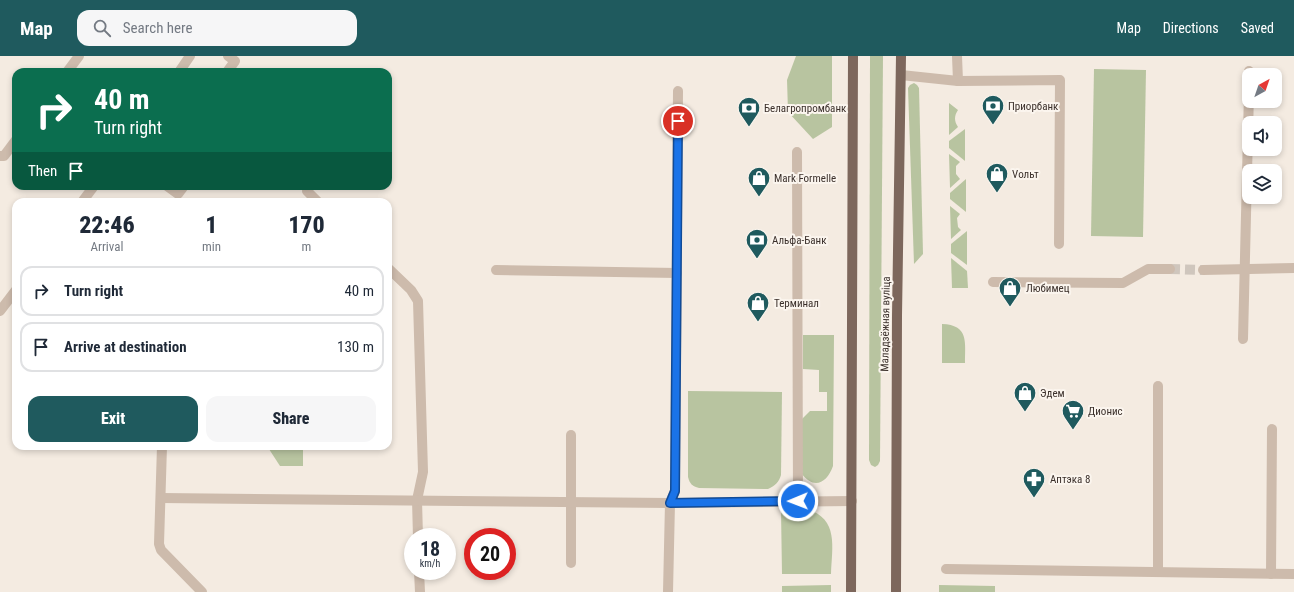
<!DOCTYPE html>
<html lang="en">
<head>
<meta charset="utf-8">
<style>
  :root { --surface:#fff; --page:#f6f6f7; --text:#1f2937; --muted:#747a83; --line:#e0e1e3; --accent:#1f5a5e }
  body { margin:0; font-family:"Roboto Condensed",sans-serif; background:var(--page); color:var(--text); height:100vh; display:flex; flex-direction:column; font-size:15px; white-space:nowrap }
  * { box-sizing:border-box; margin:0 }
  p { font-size:13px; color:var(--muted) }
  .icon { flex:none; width:22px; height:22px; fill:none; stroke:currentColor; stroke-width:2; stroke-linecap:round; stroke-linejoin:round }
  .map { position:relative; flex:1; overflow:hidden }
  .sheet { position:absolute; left:12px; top:142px; width:380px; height:252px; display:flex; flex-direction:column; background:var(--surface); border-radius:12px; box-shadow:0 2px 6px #0003 }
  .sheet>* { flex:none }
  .hud { position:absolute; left:12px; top:12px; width:380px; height:122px; border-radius:12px; box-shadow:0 2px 6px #0003; background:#0b6e4f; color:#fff; overflow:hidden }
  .needle { width:26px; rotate:40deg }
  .fabs { position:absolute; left:1242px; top:12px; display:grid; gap:8px }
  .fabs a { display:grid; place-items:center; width:40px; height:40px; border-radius:8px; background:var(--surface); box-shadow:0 2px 6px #0003; font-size:20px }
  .speed { position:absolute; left:404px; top:472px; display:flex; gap:8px; font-size:20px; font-weight:700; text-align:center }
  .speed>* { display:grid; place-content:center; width:52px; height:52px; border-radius:50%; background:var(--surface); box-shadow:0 2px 6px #0003; line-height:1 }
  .speed small { font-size:10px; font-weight:400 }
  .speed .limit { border:6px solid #d22; background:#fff; color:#111 }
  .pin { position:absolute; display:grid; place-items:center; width:34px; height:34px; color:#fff; margin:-17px; border:2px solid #fff; border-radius:50%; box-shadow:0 1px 4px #0007 }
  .me { position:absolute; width:44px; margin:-22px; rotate:269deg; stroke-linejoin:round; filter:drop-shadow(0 0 3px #0008) }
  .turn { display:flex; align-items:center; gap:14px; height:84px; padding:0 16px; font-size:18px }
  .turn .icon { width:52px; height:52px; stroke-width:2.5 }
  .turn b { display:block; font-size:28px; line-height:34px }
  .then { display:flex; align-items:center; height:38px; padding:0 16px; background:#0003; gap:8px; font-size:15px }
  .eta { display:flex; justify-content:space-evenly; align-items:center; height:68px; text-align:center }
  .eta b { font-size:24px; font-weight:800; line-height:28px }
  .button { display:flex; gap:8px; margin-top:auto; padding:8px 16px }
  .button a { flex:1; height:46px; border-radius:12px; background:var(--accent); color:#fff; font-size:16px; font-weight:800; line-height:46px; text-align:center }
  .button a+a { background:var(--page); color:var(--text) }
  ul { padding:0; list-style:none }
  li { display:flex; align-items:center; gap:12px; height:50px; margin:0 8px 6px; padding:0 8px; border:2px solid var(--line); border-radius:12px }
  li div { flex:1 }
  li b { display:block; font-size:15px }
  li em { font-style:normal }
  header { display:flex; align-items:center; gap:24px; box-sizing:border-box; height:56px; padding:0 20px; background:var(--accent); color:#fff }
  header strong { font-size:19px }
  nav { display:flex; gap:22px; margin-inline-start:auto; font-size:14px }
  .search { width:280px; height:36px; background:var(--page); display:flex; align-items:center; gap:10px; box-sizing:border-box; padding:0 14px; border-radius:12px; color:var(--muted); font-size:15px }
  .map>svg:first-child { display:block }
</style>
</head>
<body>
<header>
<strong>Map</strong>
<div class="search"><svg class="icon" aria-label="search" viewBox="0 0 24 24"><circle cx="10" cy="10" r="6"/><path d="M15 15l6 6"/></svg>Search here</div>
<nav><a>Map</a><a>Directions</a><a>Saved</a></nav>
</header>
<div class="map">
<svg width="1294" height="536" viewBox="0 0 1294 536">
  <rect width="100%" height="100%" fill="#f4ebe1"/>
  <g fill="#b8c4a0">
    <polygon points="796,0 832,0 832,71 813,83 788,56 787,24"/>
    <polygon points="870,0 883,0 880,405 878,409 875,411 871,409 869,404"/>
    <polygon points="1094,13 1146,14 1143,181 1091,180"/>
    <polygon points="914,27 917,29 919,32 923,198 914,208 908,32 910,29"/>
    <path d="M949,47L958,54C954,60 954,65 958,71L949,79Z"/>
    <polygon points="965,73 965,105 949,92 949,85"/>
    <polygon points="949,98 960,106 956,110 956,118 960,123 950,132"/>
    <polygon points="966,123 966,156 950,143 950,137"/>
    <polygon points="950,150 960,158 957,162 958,171 961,174 951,183"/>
    <polygon points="967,175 967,209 951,197 951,188"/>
    <polygon points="951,202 967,215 968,232 952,232"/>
    <path d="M942,268C969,269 965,286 965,307H942Z"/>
    <path d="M803,279H834L833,410C827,427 814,434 802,418V363L810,355H827V336H819V314L803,313Z"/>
    <path d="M688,335L782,336L781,419C779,426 775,430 768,433L699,432C692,430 690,428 688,421Z"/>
    <polygon points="267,390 303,390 303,410 280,410"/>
    <path d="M807,453C839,463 832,491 831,518H782L781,454Z"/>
    <polygon points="831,529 831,536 782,536 782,530"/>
    <polygon points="939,529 995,530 995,536 939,536"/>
  </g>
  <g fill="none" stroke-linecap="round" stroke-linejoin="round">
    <polyline stroke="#cfc6bd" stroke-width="10" stroke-dasharray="10 5" stroke-linecap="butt" points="1170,213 1203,214"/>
    <g stroke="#cdbbac" stroke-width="10">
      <polyline points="957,0 958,25"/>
      <polyline points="67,16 79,0"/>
      <polyline points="179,16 190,0"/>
      <polyline points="227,16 235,5 228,0"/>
      <polyline points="901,19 958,25 1060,24 1059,188"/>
      <polyline points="1249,19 1249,15"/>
      <polyline points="797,96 798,445"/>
      <polyline points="0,100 4,100 16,84"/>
      <polyline points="167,130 178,138 184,130"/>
      <polyline points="307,135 318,146"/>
      <polyline points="82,146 94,130"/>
      <polyline points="388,212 411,234 418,245 423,416 417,444 418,481"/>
      <polyline points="496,214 677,217"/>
      <polyline points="1203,214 1294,212"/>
      <polyline points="993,226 1123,227 1148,213 1170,213"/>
      <polyline points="0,255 16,234"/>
      <polyline points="1243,283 1249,36"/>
      <polyline points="571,379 571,507"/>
      <polyline points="162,390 159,488 161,494 202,536"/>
      <polyline points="161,442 670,447 852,445"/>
      <polyline points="946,513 1294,518"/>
      <polyline points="419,515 420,536"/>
      <polyline points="1158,516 1158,330"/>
      <polyline points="1271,518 1272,373"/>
      <polyline points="668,536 670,447 675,435 678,35"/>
    </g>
    <g stroke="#7d675c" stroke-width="10">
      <polyline points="851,536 853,0"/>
      <polyline points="896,536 897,260 901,0"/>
    </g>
  </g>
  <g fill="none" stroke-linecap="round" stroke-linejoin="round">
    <g stroke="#114b97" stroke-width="10">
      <polyline id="route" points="678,65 675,435 670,447 798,445"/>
    </g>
    <use href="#route" stroke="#1a73e8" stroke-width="7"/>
  </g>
  <defs>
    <g id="bank-pin" transform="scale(1.15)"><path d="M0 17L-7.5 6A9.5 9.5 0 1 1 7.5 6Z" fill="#1f5a5e" stroke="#fbf5ee"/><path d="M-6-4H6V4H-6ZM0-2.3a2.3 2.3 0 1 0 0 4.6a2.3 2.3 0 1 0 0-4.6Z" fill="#fff"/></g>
    <g id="shop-pin" transform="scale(1.15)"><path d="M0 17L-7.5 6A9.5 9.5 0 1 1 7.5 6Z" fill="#1f5a5e" stroke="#fbf5ee"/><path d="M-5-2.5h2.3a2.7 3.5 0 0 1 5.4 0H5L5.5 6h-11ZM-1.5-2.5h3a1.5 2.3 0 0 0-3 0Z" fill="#fff"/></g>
    <g id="supermarket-pin" transform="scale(1.15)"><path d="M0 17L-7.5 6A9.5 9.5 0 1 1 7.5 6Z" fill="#1f5a5e" stroke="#fbf5ee"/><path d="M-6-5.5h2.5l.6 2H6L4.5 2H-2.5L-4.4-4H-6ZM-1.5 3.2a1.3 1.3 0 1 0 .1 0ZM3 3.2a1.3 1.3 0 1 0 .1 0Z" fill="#fff"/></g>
    <g id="pharmacy-pin" transform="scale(1.15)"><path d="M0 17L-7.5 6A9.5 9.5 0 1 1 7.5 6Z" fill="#1f5a5e" stroke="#fbf5ee"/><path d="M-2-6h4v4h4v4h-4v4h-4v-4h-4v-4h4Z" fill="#fff"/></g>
  </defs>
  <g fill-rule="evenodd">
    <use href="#bank-pin" x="993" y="50"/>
    <use href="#bank-pin" x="749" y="52"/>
    <use href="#shop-pin" x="997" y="118"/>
    <use href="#shop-pin" x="759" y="122"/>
    <use href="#bank-pin" x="757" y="184"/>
    <use href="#shop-pin" x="1010" y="232"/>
    <use href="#shop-pin" x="758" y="247"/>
    <use href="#shop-pin" x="1025" y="337"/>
    <use href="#supermarket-pin" x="1073" y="355"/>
    <use href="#pharmacy-pin" x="1034" y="423"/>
  </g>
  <g text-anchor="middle" stroke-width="4" stroke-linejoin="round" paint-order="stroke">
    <g font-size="11" fill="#3b302b" stroke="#fbf5ee" text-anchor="start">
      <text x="1008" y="54">Приорбанк</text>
      <text x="764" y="56">Белагропромбанк</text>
      <text x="1012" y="122">Vольт</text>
      <text x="774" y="126">Mark Formelle</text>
      <text x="772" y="188">Альфа-Банк</text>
      <text x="1026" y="236">Любимец</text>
      <text x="774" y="251">Терминал</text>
      <text x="1040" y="341">Эдем</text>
      <text x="1088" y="359">Дионис</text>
      <text x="1050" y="427">Аптэка 8</text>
    </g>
    <g font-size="11" fill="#3b302b" stroke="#fbf5ee">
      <text transform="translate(885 268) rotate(-89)" y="4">Маладзёжная вуліца</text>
    </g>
  </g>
</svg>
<div class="fabs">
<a><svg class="needle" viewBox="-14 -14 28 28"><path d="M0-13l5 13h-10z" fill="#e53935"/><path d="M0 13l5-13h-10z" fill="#747a83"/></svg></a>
<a><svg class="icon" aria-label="sound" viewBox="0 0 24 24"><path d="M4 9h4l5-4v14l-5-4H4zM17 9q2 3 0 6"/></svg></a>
<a><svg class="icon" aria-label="layers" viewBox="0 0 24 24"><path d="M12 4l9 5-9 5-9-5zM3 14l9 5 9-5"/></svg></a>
</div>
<div class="speed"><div>18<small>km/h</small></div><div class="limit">20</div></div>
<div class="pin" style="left:678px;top:65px;background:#d93025"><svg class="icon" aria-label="arrive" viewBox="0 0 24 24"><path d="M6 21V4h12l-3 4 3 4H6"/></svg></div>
<svg class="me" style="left:798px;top:445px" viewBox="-20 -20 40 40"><circle r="17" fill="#1a73e8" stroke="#fff" stroke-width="3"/><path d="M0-11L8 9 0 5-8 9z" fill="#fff"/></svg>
<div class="hud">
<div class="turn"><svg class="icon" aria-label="right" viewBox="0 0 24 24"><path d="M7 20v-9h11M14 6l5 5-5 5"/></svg><div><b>40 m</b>Turn right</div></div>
<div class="then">Then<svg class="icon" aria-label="arrive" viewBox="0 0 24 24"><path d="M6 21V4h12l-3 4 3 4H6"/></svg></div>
</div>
<section class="sheet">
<div class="eta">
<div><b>22:46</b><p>Arrival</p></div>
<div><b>1</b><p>min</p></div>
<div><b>170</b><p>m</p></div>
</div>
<ul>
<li><svg class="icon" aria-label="right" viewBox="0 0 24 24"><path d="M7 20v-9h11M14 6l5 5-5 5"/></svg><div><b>Turn right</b></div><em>40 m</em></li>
<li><svg class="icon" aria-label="arrive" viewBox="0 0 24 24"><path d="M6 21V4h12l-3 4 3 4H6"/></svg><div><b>Arrive at destination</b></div><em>130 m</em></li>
</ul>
<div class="button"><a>Exit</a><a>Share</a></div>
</section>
</div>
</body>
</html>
